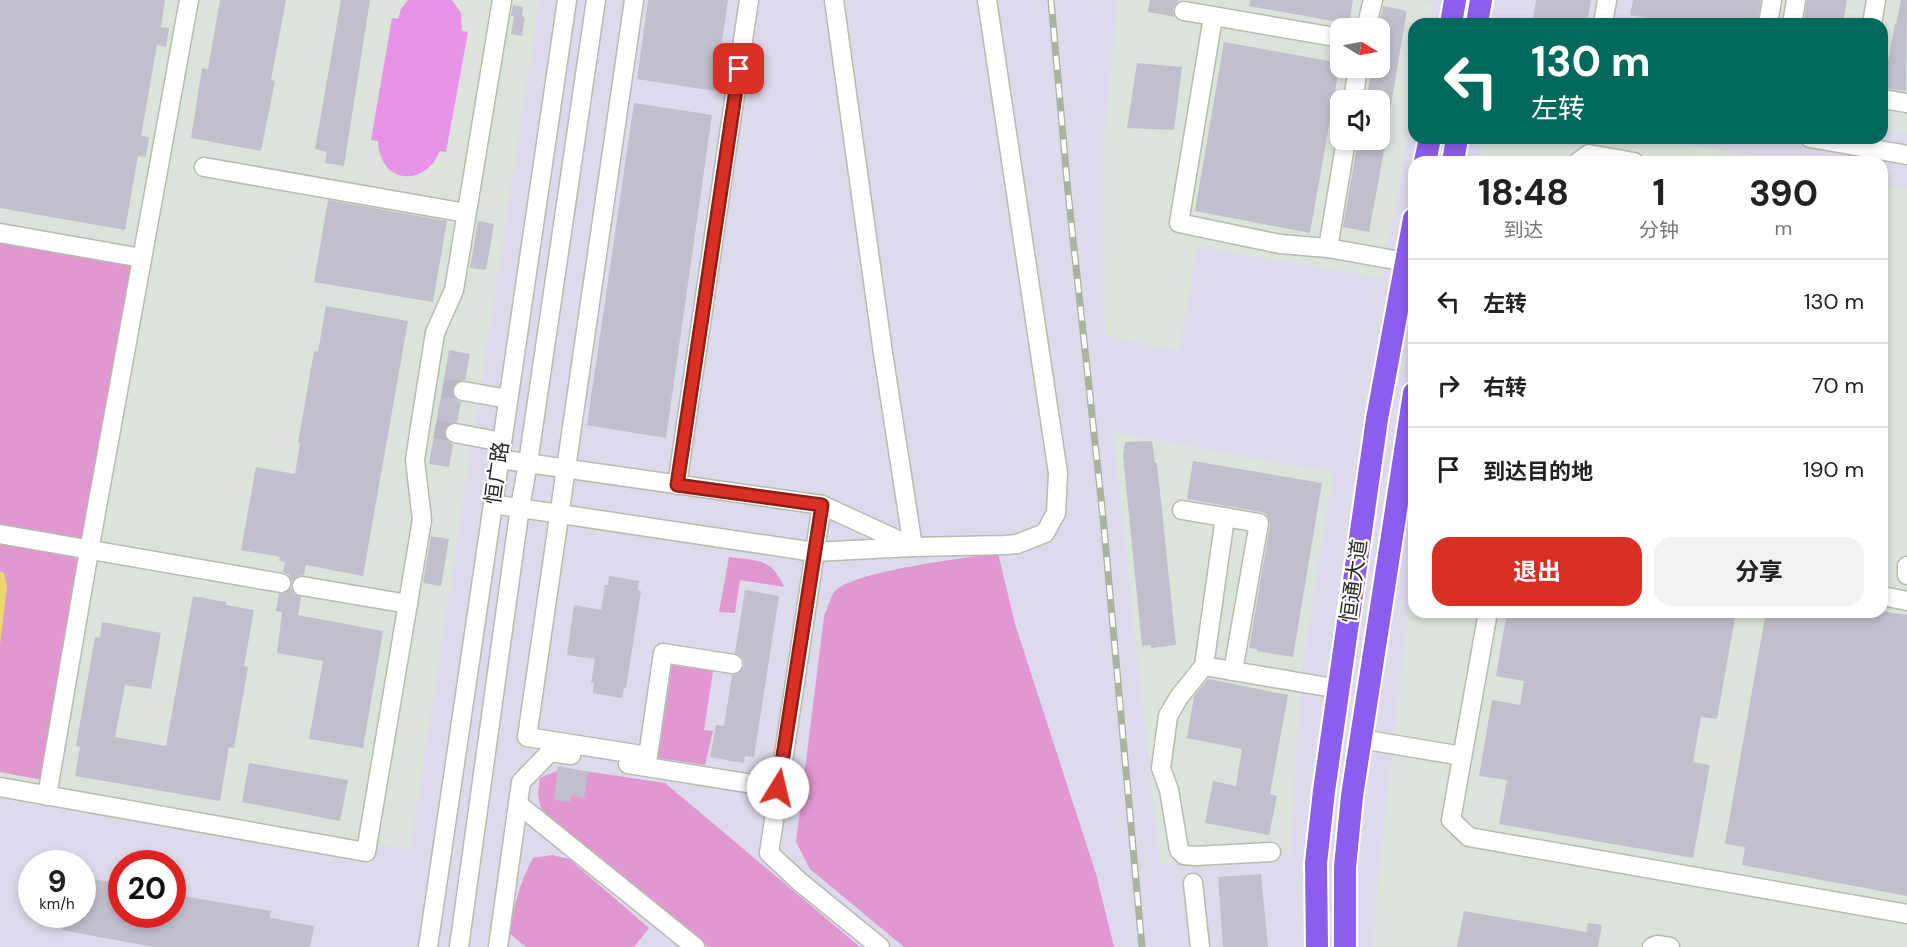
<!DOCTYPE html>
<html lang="zh">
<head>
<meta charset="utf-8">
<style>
  :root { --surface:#fff; --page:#f2f2f2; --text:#222; --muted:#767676; --line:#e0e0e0; --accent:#d93025 }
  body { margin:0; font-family:"DM Sans","Noto Sans SC",sans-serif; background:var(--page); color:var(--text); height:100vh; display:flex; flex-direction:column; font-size:22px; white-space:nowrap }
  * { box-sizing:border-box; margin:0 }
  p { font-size:20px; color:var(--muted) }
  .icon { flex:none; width:33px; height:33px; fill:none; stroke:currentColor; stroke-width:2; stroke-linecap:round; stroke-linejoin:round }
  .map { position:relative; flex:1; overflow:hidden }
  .panel { position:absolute; left:1408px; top:156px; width:480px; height:462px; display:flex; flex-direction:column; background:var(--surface); border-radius:18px; box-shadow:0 3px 9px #0003 }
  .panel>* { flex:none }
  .banner { position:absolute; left:1408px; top:18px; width:480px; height:126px; border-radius:18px; box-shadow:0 3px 9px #0003; background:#00695c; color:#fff; overflow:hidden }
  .needle { width:39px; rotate:100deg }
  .controls { position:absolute; left:1330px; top:18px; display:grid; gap:12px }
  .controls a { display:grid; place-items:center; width:60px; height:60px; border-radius:12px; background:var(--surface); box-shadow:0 3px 9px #0003; font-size:30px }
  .speed { position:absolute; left:18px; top:850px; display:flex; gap:12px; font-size:30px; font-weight:700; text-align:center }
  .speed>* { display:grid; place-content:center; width:78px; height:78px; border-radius:50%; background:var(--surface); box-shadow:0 3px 9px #0003; line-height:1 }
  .speed small { font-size:15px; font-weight:400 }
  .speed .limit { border:9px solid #d22; background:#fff; color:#111 }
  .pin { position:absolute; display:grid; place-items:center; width:51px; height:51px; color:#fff; margin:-26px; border-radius:12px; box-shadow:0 3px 9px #0006 }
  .me { position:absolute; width:66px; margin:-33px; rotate:9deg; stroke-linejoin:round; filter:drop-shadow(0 0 4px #0008) }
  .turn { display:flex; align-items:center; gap:21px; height:126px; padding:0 24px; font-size:27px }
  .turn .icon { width:78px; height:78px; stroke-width:2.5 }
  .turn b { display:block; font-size:42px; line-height:51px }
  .eta { display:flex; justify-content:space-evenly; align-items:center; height:102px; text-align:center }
  .eta b { font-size:36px; font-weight:700; line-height:42px }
  .primary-button { display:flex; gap:12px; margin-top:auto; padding:12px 24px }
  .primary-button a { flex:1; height:69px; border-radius:18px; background:var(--accent); color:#fff; font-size:24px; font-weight:700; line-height:69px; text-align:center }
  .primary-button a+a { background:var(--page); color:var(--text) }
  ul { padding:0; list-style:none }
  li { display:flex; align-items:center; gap:18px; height:84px; padding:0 24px; border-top:2px solid var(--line) }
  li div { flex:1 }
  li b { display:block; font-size:22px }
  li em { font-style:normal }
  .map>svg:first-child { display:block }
</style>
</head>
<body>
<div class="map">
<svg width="1907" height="947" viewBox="0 0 1907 947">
  <rect width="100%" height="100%" fill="#dddaeb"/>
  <g fill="#dce3db" fill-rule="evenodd">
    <polygon points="0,0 539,0 410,850 0,777"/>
    <path d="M1118,0H1419L1433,3L1430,24H1414V105L1382,278L1197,247L1179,351L1105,335L1104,140ZM1341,28H1380V68H1341ZM1341,100H1380V140H1341Z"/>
    <polygon points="1782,0 1907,0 1907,134 1883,129 1882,24 1778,24"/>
    <polygon points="1483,138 1650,138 1790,162 1479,162"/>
    <polygon points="1883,184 1907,190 1907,947 1373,947 1379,869 1414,562 1414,612 1882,612"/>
    <polygon points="1113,432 1333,473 1301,673 1290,855 1160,863"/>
  </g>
  <g fill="#e197d0">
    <polygon points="0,242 133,265 83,540 0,525"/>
    <polygon points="0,541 81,556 42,780 0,772"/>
    <path d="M998,553L1015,624L1096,874L1114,947H904L810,869L796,842L824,617C827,610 830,597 835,591C854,571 966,558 998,553Z"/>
    <path d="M729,557C758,561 772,558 784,587L740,580L735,613L719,612Z"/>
    <polygon points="672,665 713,671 704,730 713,731 705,765 658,758"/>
    <polygon points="564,768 665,783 860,947 708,947 542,813 538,795 540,778"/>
    <path d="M552,855L569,859L649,928L634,947H526L510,934C513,907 520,882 533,858Z"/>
  </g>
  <path fill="#e793e8" d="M408,0H452L461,13L462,31L468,32L446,152L440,151C424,189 379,183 378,141L371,140L392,18L398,19L401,9Z"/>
  <polygon fill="#ecd76f" points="0,572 4,573 7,586 0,645"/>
  <g fill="#c2bfcd">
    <polygon points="0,0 165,0 161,27 169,28 166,47 157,45 141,136 149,137 146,157 138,156 125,230 0,208"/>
    <polygon points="220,0 286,0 271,80 275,81 261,151 191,138 202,68 208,69"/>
    <polygon points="341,0 370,0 344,166 325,163 327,152 315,149"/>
    <polygon points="648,0 728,0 715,91 637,79"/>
    <polygon points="1150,0 1179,0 1173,9 1175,17 1148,12"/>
    <polygon points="1250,0 1353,0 1349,24 1249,6"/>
    <polygon points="1536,0 1591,0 1587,24 1532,24"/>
    <polygon points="1633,0 1761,0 1757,24 1680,24 1630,15"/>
    <polygon points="1807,0 1847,0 1843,24 1803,24"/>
    <polygon points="1901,0 1907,0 1906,91 1883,88 1895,24 1896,24"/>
    <polygon points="513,5 523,7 522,16 525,17 522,36 511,34 514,16 511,16"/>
    <polygon points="1383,6 1407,11 1390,110 1380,109 1380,100 1366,100 1372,68 1380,68 1379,28"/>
    <polygon points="1224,42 1340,63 1310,233 1195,211"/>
    <polygon points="1137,63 1182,67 1174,130 1127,128"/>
    <polygon points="634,103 712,115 666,438 587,425"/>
    <polygon points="1358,140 1386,140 1369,232 1343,227"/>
    <polygon points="328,200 447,221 433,302 314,282"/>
    <polygon points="478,221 494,224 486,270 470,268"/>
    <polygon points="326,306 408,321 363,576 306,565 304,575 298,576 292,582 289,575 283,572 285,562 279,561 280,557 241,550 256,467 295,474 300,443 298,443 314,351 318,352"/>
    <polygon points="449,350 470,354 465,380 455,383 452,390 455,399 461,402 457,422 447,425 444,431 447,441 453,444 449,467 429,464"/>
    <polygon points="1152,441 1155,463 1157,463 1176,645 1151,648 1151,645 1142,646 1123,455 1125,442"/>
    <polygon points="1193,461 1322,483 1293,657 1257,651 1257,649 1249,648 1270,525 1269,519 1266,514 1261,512 1187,499"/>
    <polygon points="431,536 449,539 441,586 423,583"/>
    <polygon points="609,576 639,581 638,590 641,591 626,688 624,688 622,698 593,693 594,683 591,683 595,659 567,655 574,605 601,610 605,585 608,585"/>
    <polygon points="291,587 294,594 301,597 298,615 383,631 363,748 309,739 323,661 277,653 282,612 276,611 279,594 285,593"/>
    <polygon points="745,590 779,596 754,757 745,756 744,763 710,757 716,725 724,726 732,675 738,674 744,666 743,659 735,653"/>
    <polygon points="193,596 226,602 226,605 254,610 244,666 248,667 234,748 229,747 220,801 75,776 80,747 76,746 95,637 100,638 102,622 161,633 151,689 125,685 115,737 166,746"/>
    <polygon points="1882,611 1907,615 1907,896 1742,865 1745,847 1725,844 1766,612"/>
    <polygon points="1507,612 1736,612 1717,719 1701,717 1693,762 1710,765 1693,858 1499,824 1507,780 1479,776 1492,700 1520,705 1524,681 1496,676"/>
    <polygon points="1208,679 1288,695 1270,794 1277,796 1269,835 1205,823 1213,781 1236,786 1242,749 1187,738 1194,696"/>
    <polygon points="249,763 348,780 340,821 242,802"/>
    <polygon points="558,766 588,772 584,798 571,795 570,802 554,800"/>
    <polygon points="1261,874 1268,947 1223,947 1218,877"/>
    <polygon points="82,877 122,884 122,915 172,915 172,894 271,911 270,918 314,926 310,947 153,947 62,930 65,915 82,915"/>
    <polygon points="1464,911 1586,932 1588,923 1602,925 1598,947 1457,947"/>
  </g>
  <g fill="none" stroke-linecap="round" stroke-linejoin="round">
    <g stroke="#b9b7c4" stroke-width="18" stroke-dasharray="18 9" stroke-linecap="butt">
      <polyline points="443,388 463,391"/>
      <polyline points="435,429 455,433"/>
    </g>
    <g stroke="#b7bcaf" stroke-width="21">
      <g id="minor">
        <polyline points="634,0 527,737 648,756 663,653 733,664"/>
        <polyline points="1184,11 1341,38"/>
        <polyline points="1213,17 1179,223 1280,244 1328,248 1406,262"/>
        <polyline points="1603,24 1607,0"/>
        <polyline points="1768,24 1772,0"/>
        <polyline points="1792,24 1796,0"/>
        <polyline points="1872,24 1876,0"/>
        <polyline points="1366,28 1373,0"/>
        <polyline points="1882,99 1907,103"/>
        <polyline points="1353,100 1358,68"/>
        <polyline points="1810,138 1907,155"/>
        <polyline points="1578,162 1589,154 1634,162"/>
        <polyline points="204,167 466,213"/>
        <polyline points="0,233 142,258"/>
        <polyline points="1328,248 1346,140"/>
        <polyline points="463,391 508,399"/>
        <polyline points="455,433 502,442"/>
        <polyline points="499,459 822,505 913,547 1005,545 1017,544 1045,533 1056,513 1058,473 987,0"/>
        <polyline points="677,485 749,0"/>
        <polyline points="493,504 814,552 913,547 883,353 834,0"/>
        <polyline points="822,505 769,853 800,882 880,947"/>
        <polyline points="1182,510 1259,523 1233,671"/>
        <polyline points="1225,517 1204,666 1179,697 1168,716 1161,768 1169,790 1179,850 1184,855 1195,856 1271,852"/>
        <polyline points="0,534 281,583"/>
        <polyline points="1907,566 1907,575"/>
        <polyline points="302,586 408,604"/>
        <polyline points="1882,596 1907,601"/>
        <polyline points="1488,612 1451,820 1469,837 1907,914"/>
        <polyline points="1204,666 1339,689"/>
        <polyline points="1361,739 1462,756"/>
        <polyline points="628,764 778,788"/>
        <polyline points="0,787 366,852 422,520 415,460 420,427 435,333 454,290 502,0"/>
        <polyline points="47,796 89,551 189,0"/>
        <polyline points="518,804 695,947"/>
        <polyline points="1193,883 1200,947"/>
        <polyline points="428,947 567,0"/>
        <polyline points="459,947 520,507 528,463 596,0"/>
        <polyline points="498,947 521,782 550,752 571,755"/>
        <polyline points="1652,947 1657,945 1670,947"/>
      </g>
    </g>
    <g stroke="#fff" stroke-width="26">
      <g id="major">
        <polyline points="1451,24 1455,0"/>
        <polyline points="1477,24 1481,0"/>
        <polyline points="1425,162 1430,138"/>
        <polyline points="1453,162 1457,138"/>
        <polyline points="1317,947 1316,863 1324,791 1377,419 1414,219"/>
        <polyline points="1345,947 1345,867 1352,796 1414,393"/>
      </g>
    </g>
    <use href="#minor" stroke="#fff" stroke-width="18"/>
    <use href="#major" stroke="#8d5ded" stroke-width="22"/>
    <g stroke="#aab39d" stroke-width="7">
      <polyline id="rail" points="1051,0 1068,192 1103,517 1142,947"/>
    </g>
    <use href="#rail" stroke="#fff" stroke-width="4.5" stroke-dasharray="14" stroke-linecap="butt"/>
  </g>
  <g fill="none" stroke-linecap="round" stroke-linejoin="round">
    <g stroke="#8d1f18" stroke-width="15">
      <polyline id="route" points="739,69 677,485 822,505 778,788"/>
    </g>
    <use href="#route" stroke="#d93025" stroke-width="10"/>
  </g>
  <g text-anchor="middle" stroke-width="4.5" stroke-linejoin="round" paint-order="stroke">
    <g font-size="21" fill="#292929" stroke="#fff">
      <text transform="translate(497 473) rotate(-82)" y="7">恒广路</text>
      <text transform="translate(1354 581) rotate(-82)" y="7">恒通大道</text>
    </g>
  </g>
</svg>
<div class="controls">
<a><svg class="needle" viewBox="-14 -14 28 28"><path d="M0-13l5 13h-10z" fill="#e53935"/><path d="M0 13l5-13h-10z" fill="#767676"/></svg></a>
<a><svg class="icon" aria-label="sound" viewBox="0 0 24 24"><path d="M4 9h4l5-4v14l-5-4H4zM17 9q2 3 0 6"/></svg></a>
</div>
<div class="speed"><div>9<small>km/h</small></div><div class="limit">20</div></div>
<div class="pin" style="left:739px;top:69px;background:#d93025"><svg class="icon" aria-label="arrive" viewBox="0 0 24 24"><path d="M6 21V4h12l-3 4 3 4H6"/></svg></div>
<svg class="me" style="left:778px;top:788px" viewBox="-20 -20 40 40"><circle r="19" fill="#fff"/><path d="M0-13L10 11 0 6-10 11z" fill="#d93025"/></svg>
<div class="banner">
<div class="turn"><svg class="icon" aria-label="left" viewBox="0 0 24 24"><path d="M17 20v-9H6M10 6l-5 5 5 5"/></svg><div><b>130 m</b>左转</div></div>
</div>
<section class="panel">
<div class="eta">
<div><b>18:48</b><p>到达</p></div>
<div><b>1</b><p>分钟</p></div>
<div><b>390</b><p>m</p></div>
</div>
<ul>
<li><svg class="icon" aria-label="left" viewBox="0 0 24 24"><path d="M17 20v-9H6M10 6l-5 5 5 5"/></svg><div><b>左转</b></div><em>130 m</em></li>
<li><svg class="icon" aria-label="right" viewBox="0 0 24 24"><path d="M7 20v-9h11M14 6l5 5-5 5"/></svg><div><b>右转</b></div><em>70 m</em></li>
<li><svg class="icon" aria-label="arrive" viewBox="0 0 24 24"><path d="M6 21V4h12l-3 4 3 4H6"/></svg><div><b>到达目的地</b></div><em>190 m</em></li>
</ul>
<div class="primary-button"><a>退出</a><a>分享</a></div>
</section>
</div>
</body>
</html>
